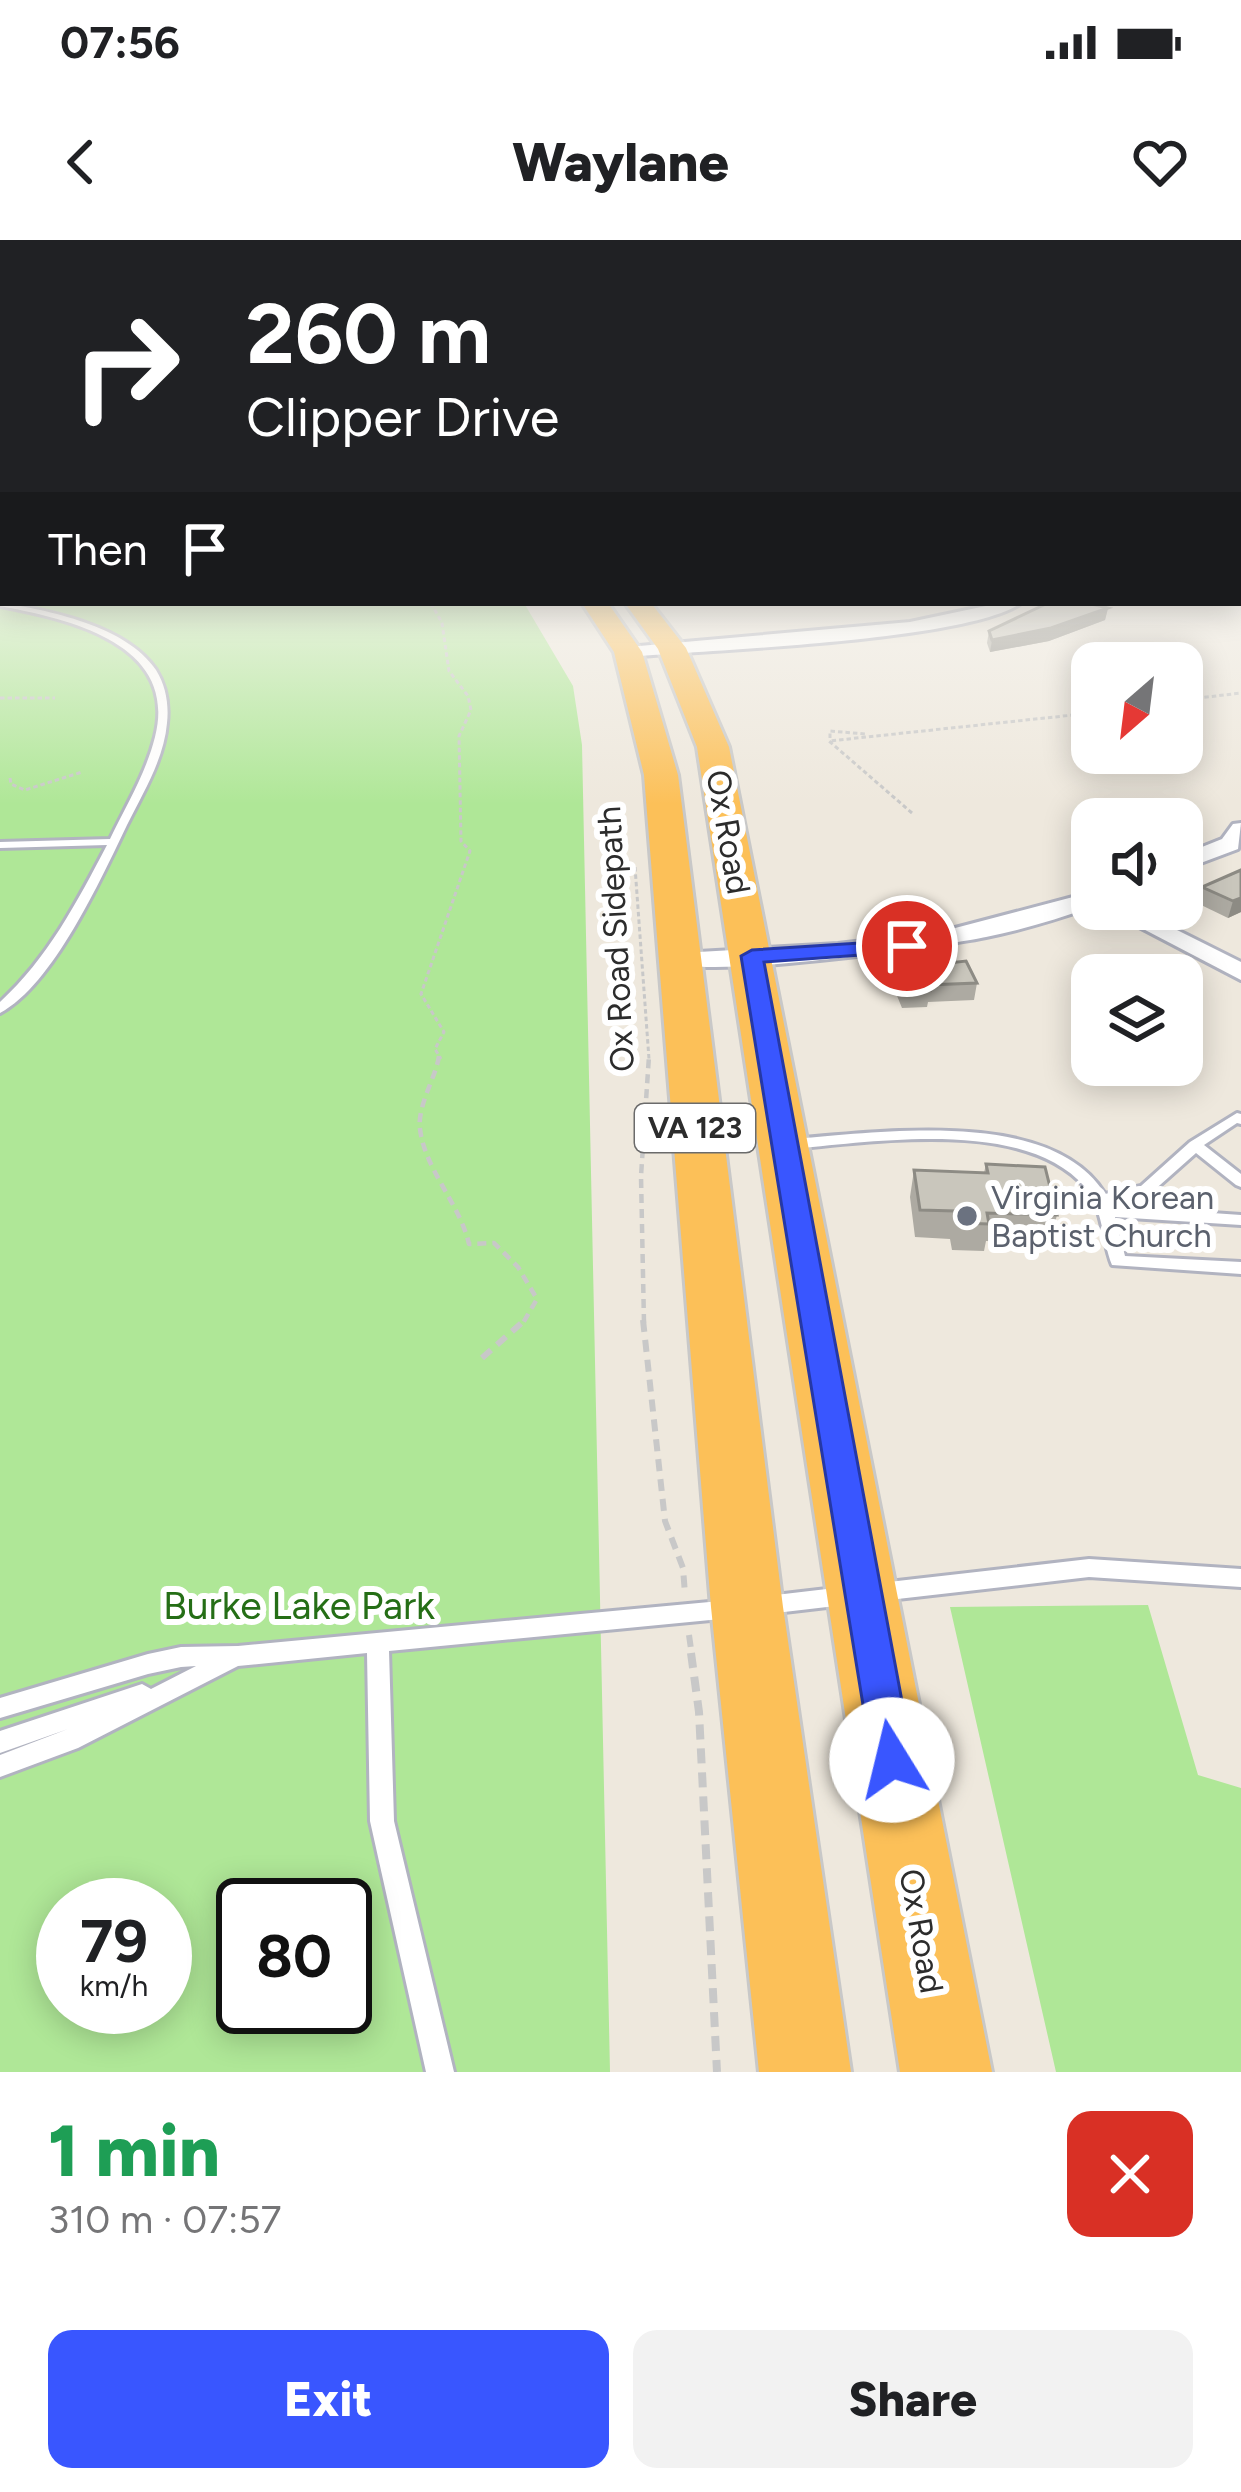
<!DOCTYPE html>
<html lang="en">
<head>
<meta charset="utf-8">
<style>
  :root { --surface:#fff; --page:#f2f2f2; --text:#202124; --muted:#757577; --accent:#3956ff }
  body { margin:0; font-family:Figtree,sans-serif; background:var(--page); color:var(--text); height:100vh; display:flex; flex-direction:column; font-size:45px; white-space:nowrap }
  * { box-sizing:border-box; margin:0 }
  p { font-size:39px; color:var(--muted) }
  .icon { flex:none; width:66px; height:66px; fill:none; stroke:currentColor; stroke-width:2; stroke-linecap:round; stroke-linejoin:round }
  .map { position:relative; height:1832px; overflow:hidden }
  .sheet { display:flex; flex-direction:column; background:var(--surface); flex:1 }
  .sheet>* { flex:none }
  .top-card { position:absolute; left:0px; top:0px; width:1242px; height:366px; box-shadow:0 6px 30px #0003; background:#202124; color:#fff; overflow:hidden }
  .needle { width:78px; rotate:208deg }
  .buttons { position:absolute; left:1071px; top:402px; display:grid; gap:24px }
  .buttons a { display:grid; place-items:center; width:132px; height:132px; border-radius:24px; background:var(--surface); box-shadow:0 6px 30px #0003; font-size:60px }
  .speed { position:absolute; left:36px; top:1638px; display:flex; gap:24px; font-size:60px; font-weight:700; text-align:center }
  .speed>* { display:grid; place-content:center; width:156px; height:156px; border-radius:50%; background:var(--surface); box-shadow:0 6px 30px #0003; line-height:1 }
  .speed small { font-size:30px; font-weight:400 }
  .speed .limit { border:6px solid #111; border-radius:18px; background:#fff; color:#111 }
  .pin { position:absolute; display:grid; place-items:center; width:102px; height:102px; color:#fff; margin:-51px; border:6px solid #fff; border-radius:50%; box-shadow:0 3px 12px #0007 }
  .me { position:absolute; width:132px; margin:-66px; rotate:351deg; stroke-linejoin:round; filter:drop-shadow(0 0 9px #0008) }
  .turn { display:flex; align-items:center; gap:42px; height:252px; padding:0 48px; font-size:54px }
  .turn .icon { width:156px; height:156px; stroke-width:2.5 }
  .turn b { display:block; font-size:84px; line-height:102px }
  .then { display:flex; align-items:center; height:114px; padding:0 48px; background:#0003; gap:24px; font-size:45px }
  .round { display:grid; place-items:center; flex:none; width:126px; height:126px; border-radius:24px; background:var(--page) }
  .overview { display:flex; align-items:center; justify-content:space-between; height:204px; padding:0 48px }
  h1 { font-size:72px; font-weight:800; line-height:90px; color:#1e9e55 }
  .action { display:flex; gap:24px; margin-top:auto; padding:24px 48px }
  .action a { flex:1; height:138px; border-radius:24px; background:var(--accent); color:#fff; font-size:48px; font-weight:800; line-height:138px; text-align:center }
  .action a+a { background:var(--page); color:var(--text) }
  .status { display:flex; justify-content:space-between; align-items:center; height:84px; padding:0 60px; background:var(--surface); direction:ltr }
  .status svg { height:33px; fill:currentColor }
  header { display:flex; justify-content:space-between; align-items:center; height:156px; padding:0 48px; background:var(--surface); font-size:54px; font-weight:800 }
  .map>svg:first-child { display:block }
</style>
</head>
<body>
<div class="status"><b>07:56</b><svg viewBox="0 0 49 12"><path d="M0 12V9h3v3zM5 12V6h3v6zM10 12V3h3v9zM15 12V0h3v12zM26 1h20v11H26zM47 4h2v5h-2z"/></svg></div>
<header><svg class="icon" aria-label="back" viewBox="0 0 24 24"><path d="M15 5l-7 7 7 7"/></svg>Waylane<svg class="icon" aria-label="heart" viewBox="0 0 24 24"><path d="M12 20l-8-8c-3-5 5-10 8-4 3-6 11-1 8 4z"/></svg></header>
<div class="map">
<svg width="1241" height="1832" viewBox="0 0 1241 1832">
  <rect width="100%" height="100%" fill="#eee8dd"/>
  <g fill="#afe797" fill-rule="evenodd">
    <path d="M0,319L3,363H524L573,446L582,505L610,1832H0ZM63,1665H165V1767H63ZM243,1665H345V1767H243Z"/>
    <polygon points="1148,1365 1198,1535 1241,1548 1241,1832 1056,1832 950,1367"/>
  </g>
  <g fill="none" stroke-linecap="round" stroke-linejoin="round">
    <g stroke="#b1b3c0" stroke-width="6">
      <g id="service">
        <path d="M0,362C48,371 126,385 156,430C166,446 169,465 167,483C164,519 143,553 127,585C101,639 53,745 0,773V762C48,718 77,662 107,605L0,608V602L110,599C126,566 146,533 155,497C179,403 68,379 0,366Z"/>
        <path d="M1237,873L1241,874V884L1237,883L1204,905L1241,934V947L1236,945L1196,913L1151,953L1110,963L1111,966L1241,975V985L1115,977L1125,1016L1241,1022V1034L1112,1025C1102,1000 1103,968 1085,947C1024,877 873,902 790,909L783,904L790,899C877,893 1051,866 1105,954L1141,946L1190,902Z"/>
        <polygon points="1089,1319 1241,1329 1241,1347 1089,1337 880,1361 873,1358 870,1352 873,1346 880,1343"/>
        <polygon points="844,1347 851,1350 854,1356 851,1362 844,1365 767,1374 760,1371 757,1365 760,1359 767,1356"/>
        <polygon points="731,1360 738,1363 742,1369 738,1375 731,1378 389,1411 394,1581 454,1832 426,1832 370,1581 367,1413 238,1426 78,1508 0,1537 0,1515 68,1489 0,1513 0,1491 142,1444 151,1449 196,1426 181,1427 148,1434 0,1478 0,1458 148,1414 181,1407 238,1406"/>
      </g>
    </g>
    <g stroke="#b1b3c0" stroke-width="6">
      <g id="minor">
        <rect x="1239" y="327" width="2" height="8"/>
        <path d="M1000,363H1021C969,401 706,410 628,417L620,412L628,407L910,382Z"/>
        <polygon points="1241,583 1238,609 1182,630 1182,615 1222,599 1233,584"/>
        <path d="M1092,652V667C1057,679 1022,690 986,697C942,706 692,742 669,720L681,713L838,704L940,692Z"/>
        <polygon points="1105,669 1135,669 1241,722 1241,740"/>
      </g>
    </g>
    <g stroke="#c8c8c8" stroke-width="6">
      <g id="trunk">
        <polygon points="582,363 608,363 642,412 678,535 783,1367 851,1832 759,1832 711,1367 644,535 614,412"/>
        <polygon points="625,363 651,363 686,408 729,507 992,1832 900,1832 697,507 658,409"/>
      </g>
    </g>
    <g stroke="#c8c8c8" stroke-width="3" stroke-dasharray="4.5 3" stroke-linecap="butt">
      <polyline points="431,363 442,383 449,431 468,456 471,470 459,496 461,601 470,611 421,754 444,792 435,809 441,819"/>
      <polyline points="0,458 55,458"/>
      <polyline points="1182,460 1241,453"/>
      <polyline points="830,498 830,491 865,494"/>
      <polyline points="10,538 11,544 25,550 82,532"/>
      <polyline points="912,573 829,501 1092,473"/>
      <polyline points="635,627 649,819"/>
    </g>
    <g stroke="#c8c8c8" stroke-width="4.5" stroke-dasharray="9 6" stroke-linecap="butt">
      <path d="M439,816C436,837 417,866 420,889C425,930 460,964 469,1004L494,1003L518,1027L537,1059L523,1083"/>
      <polyline points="644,1083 641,936 649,816"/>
    </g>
    <g stroke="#c8c8c8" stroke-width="6" stroke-dasharray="12 8" stroke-linecap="butt">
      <polyline points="643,1080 665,1281 683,1328 685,1354"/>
      <polyline points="482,1118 525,1080"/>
      <polyline points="689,1395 692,1416"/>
    </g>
    <polyline stroke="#c8c8c8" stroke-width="8" stroke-dasharray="15 9" stroke-linecap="butt" points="691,1413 699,1472 717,1832"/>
    <use href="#service" fill="#fff" fill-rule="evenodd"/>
    <use href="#minor" fill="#fff" fill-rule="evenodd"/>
    <use href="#trunk" fill="#fcc058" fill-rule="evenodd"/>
  </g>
  <g fill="#adaaa2">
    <polygon points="1108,368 1105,380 1049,401 990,412 987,403 989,391"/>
    <polygon points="1241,630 1241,672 1228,678 1197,663 1202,647"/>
    <polygon points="895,729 977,743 974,760 928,762 927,767 902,768 893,746"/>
    <polygon points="986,924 1057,975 1050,1003 986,1001 984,1011 952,1010 950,999 915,997 910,957 914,930 984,933"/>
  </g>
  <g fill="#8d8b84">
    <polygon points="1108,368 1105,380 1049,401 990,412 992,400"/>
    <polygon points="1241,658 1241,672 1228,678 1233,661"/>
  </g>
  <g fill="#c9c6bc" stroke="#8d8b84" stroke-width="3">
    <polygon points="1048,363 1087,363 1108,368 1051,388 992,400 989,391"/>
    <polygon points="1241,630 1241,658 1233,661 1202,647"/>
    <polygon points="966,721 977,743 928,745 930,750 904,751 895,729"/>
    <polygon points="986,924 1045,927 1057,975 987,973 989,984 957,983 955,971 920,970 914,930 988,933"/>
  </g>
  <linearGradient id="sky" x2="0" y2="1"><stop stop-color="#76bded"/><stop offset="0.55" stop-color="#f7f5f0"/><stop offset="1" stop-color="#f7f5f0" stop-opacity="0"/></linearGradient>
  <rect width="1241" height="564" fill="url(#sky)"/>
  <polygon fill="#3956ff" stroke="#2538a6" stroke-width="3" points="907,700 915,702 915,711 764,722 913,1520 907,1534 892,1540 878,1534 872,1520 741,716 752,710"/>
  <circle fill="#6b7280" stroke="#fff" stroke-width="4.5" cx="967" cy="976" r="12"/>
  <g text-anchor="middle" stroke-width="12" stroke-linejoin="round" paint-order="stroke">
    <rect fill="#fff" stroke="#6b6b6b" stroke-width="3" x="635" y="864" width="120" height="48" rx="9"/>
    <g font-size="30" font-weight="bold" fill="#2c2c2c">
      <text x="695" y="898">VA 123</text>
    </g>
    <g font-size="33" fill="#2c2c2c" stroke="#fff">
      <text transform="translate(729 592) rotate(80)" y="12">Ox Road</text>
      <text transform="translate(615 699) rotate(-93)" y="12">Ox Road Sidepath</text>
      <text transform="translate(922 1691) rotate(80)" y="12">Ox Road</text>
    </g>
    <g font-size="33" fill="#5b616d" stroke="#fff" text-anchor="start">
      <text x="991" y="969">Virginia Korean<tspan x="991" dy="38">Baptist Church</tspan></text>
    </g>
    <g font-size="39" fill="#256e16" stroke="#fff">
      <text x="299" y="1379">Burke Lake Park</text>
    </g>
  </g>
</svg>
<div class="buttons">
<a><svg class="needle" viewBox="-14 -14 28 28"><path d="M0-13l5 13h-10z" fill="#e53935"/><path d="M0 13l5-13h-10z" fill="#757577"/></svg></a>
<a><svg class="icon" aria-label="sound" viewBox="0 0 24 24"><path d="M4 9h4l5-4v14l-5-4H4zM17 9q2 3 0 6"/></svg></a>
<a><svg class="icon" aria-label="layers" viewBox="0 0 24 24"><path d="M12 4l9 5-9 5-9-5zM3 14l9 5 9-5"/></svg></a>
</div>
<div class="speed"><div>79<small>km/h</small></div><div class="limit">80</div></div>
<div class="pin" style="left:907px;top:706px;background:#d93025"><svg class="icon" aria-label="arrive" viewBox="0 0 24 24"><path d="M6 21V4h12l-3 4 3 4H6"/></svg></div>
<svg class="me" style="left:892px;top:1520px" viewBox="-20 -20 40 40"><circle r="19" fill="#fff"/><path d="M0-13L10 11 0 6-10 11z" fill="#3956ff"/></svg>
<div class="top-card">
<div class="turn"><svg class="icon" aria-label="right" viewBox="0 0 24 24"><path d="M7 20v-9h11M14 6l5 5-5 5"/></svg><div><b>260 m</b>Clipper Drive</div></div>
<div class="then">Then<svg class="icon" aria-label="arrive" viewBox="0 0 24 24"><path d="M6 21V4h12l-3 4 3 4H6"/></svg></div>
</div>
</div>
<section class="sheet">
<div class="overview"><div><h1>1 min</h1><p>310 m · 07:57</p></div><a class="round" style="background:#d93025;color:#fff"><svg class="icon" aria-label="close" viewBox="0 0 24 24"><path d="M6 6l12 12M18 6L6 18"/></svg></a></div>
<div class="action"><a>Exit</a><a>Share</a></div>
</section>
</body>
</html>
